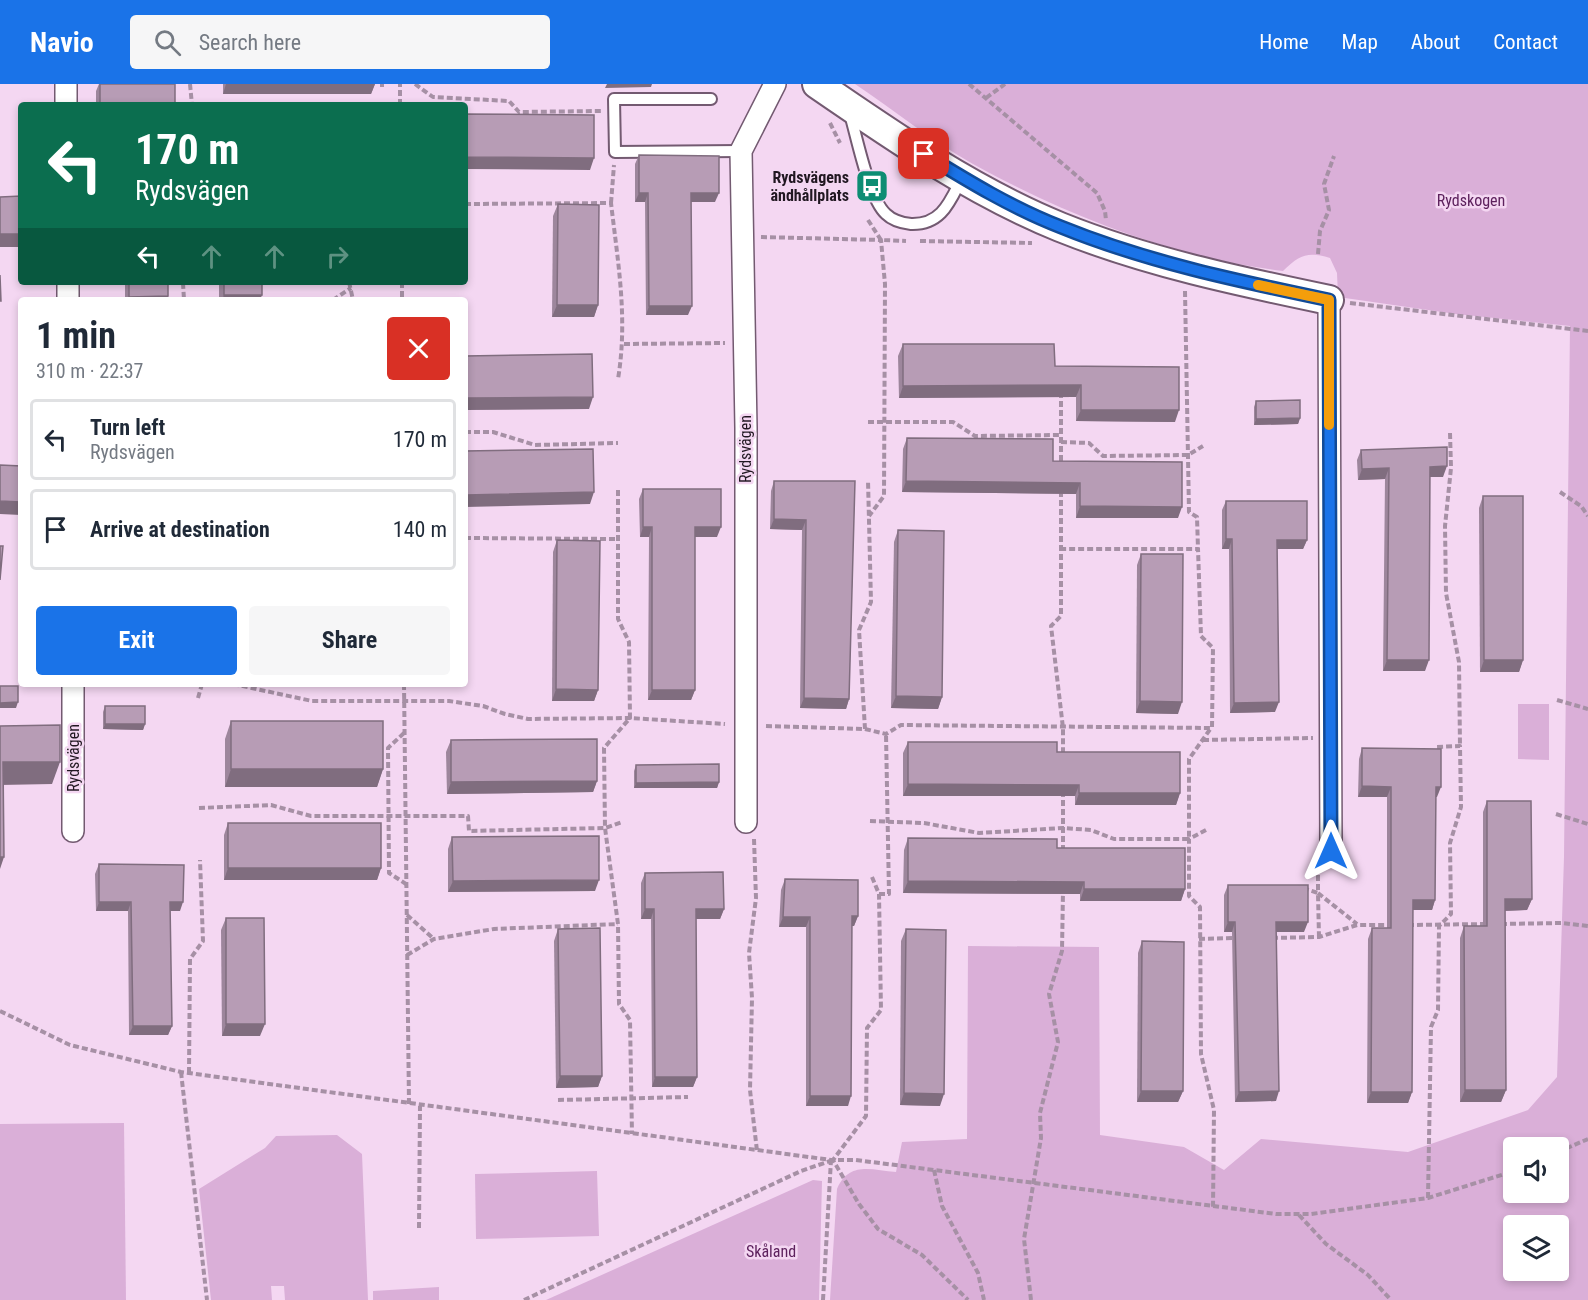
<!DOCTYPE html>
<html lang="en">
<head>
<meta charset="utf-8">
<style>
  :root { --surface:#fff; --page:#f6f6f7; --text:#1f2937; --muted:#747a83; --line:#e0e1e3; --accent:#1a73e8 }
  body { margin:0; font-family:"Roboto Condensed",sans-serif; background:var(--page); color:var(--text); height:100vh; display:flex; flex-direction:column; font-size:22px; white-space:nowrap }
  * { box-sizing:border-box; margin:0 }
  p { font-size:20px; color:var(--muted) }
  .icon { flex:none; width:33px; height:33px; fill:none; stroke:currentColor; stroke-width:2; stroke-linecap:round; stroke-linejoin:round }
  .map { position:relative; flex:1; overflow:hidden }
  .drawer { position:absolute; left:18px; top:213px; width:450px; height:390px; display:flex; flex-direction:column; background:var(--surface); border-radius:6px; box-shadow:0 3px 9px #0003 }
  .drawer>* { flex:none }
  .hud { position:absolute; left:18px; top:18px; width:450px; height:183px; border-radius:6px; box-shadow:0 3px 9px #0003; background:#0b6e4f; color:#fff; overflow:hidden }
  .tools { position:absolute; left:1503px; top:1053px; display:grid; gap:12px }
  .tools a { display:grid; place-items:center; width:66px; height:66px; border-radius:6px; background:var(--surface); box-shadow:0 3px 9px #0003; font-size:30px }
  .pin { position:absolute; display:grid; place-items:center; width:51px; height:51px; color:#fff; margin:-26px; border-radius:12px; box-shadow:0 3px 9px #0006 }
  .me { position:absolute; width:66px; margin:-33px; rotate:0deg; stroke-linejoin:round; filter:drop-shadow(0 0 4px #0008) }
  .turn { display:flex; align-items:center; gap:21px; height:126px; padding:0 18px; font-size:27px }
  .turn .icon { width:78px; height:78px; stroke-width:2.5 }
  .turn b { display:block; font-size:42px; line-height:51px }
  .lanes { display:flex; align-items:center; height:57px; padding:0 18px; background:#0003; justify-content:center; gap:30px; direction:ltr }
  .lanes .off { opacity:.35 }
  .round { display:grid; place-items:center; flex:none; width:63px; height:63px; border-radius:6px; background:var(--page) }
  .head { display:flex; align-items:center; justify-content:space-between; height:102px; padding:0 18px }
  h1 { font-size:36px; font-weight:700; line-height:45px }
  .cta { display:flex; gap:12px; margin-top:auto; padding:12px 18px }
  .cta a { flex:1; height:69px; border-radius:6px; background:var(--accent); color:#fff; font-size:24px; font-weight:700; line-height:69px; text-align:center }
  .cta a+a { background:var(--page); color:var(--text) }
  ul { padding:0; list-style:none }
  li { display:flex; align-items:center; gap:18px; height:81px; margin:0 12px 9px; padding:0 6px; border:3px solid var(--line); border-radius:6px }
  li div { flex:1 }
  li b { display:block; font-size:22px }
  li em { font-style:normal }
  header { display:flex; align-items:center; gap:36px; box-sizing:border-box; height:84px; padding:0 30px; background:var(--accent); color:#fff }
  header strong { font-size:28px }
  nav { display:flex; gap:33px; margin-inline-start:auto; font-size:21px }
  .search { width:420px; height:54px; background:var(--page); display:flex; align-items:center; gap:15px; box-sizing:border-box; padding:0 21px; border-radius:6px; color:var(--muted); font-size:22px }
  .map>svg:first-child { display:block }
</style>
</head>
<body>
<header>
<strong>Navio</strong>
<div class="search"><svg class="icon" aria-label="search" viewBox="0 0 24 24"><circle cx="10" cy="10" r="6"/><path d="M15 15l6 6"/></svg>Search here</div>
<nav><a>Home</a><a>Map</a><a>About</a><a>Contact</a></nav>
</header>
<div class="map">
<svg width="1588" height="1216" viewBox="0 0 1588 1216">
  <rect width="100%" height="100%" fill="#f4d7f2"/>
  <g fill="#daafd8" fill-rule="evenodd">
    <path d="M855,0H1588V1216H830L837,1105C849,1077 871,1086 896,1088L902,1058L967,1055L968,862L1099,863L1100,1051L1184,1063L1224,1086L1261,1055L1408,1068L1528,1026L1557,993L1564,773L1570,242L1456,230L1338,213L1337,189L1330,174C1308,167 1299,171 1283,187C1175,174 1067,132 973,80C932,57 894,26 855,0ZM1514,1064H1558V1108H1514ZM1514,1142H1558V1186H1514Z"/>
    <polygon points="1518,620 1549,620 1549,676 1518,675"/>
    <polygon points="124,1039 126,1216 0,1216 0,1040"/>
    <polygon points="337,1051 362,1070 368,1216 285,1216 284,1202 271,1202 272,1216 211,1216 199,1105 265,1064 276,1052"/>
    <polygon points="597,1087 599,1152 476,1155 475,1090"/>
    <polygon points="813,1096 822,1097 819,1216 546,1216"/>
    <polygon points="439,1203 439,1216 373,1216 373,1207"/>
  </g>
  <g fill="none" stroke-linecap="round" stroke-linejoin="round">
    <g stroke="#735a71" stroke-width="14">
      <g id="lane">
        <polyline points="711,15 614,15 615,68 741,67"/>
        <path d="M850,30C857,54 869,115 886,130C893,137 902,139 911,140C942,141 950,117 962,94"/>
      </g>
    </g>
    <g stroke="#735a71" stroke-width="24">
      <g id="street">
        <polyline points="66,0 66,21"/>
        <polyline points="68,198 68,216"/>
        <polyline points="1329,216 1331,767"/>
        <polyline points="73,600 73,747"/>
        <polyline points="746,738 746,344 741,67 775,0"/>
      </g>
    </g>
    <g stroke="#735a71" stroke-width="32">
      <path id="secondary" d="M817,0C894,53 974,108 1060,143C1147,178 1238,197 1329,216"/>
    </g>
    <g stroke="#a690a5" stroke-width="4" stroke-dasharray="6 3" stroke-linecap="butt">
      <polyline points="190,0 192,21"/>
      <polyline points="382,0 382,3"/>
      <polyline points="415,0 433,13 509,17 519,28 601,27"/>
      <polyline points="969,0 1097,109 1105,127 1106,136"/>
      <polyline points="986,14 1005,0"/>
      <polyline points="400,21 400,0"/>
      <polyline points="830,39 840,59"/>
      <polyline points="611,119 614,81"/>
      <path d="M465,120L611,119C618,179 628,235 618,295"/>
      <polyline points="868,136 881,156 906,157"/>
      <polyline points="761,153 881,156 885,200 884,412 869,432"/>
      <polyline points="920,157 1032,159"/>
      <polyline points="1318,170 1320,147 1329,126 1324,100 1334,72"/>
      <polyline points="170,198 212,199"/>
      <polyline points="349,198 353,216"/>
      <polyline points="402,198 402,216"/>
      <polyline points="183,199 184,216"/>
      <polyline points="1185,207 1189,428 1197,433 1198,465"/>
      <polyline points="333,216 351,204"/>
      <polyline points="1350,219 1588,247"/>
      <polyline points="624,260 725,259"/>
      <polyline points="1061,308 1061,382"/>
      <polyline points="868,338 953,338 975,352 1060,351"/>
      <polyline points="465,348 493,348 535,361 618,359"/>
      <polyline points="1450,349 1451,384 1445,442 1446,509 1459,578 1460,662"/>
      <polyline points="1061,358 1089,359 1103,372 1188,371 1203,362"/>
      <polyline points="618,406 618,535 629,558 630,634 604,664 605,744 618,840 619,920 630,936 632,1050"/>
      <polyline points="1061,407 1061,532 1051,542 1063,644 1063,671"/>
      <polyline points="1560,408 1581,422 1588,432"/>
      <polyline points="465,454 617,455"/>
      <polyline points="233,600 312,617 449,617 483,622 505,630 528,635 630,634 725,640"/>
      <polyline points="404,600 409,1020"/>
      <polyline points="198,614 202,600"/>
      <polyline points="1557,616 1588,625"/>
      <polyline points="766,642 865,645 859,546 871,518 868,396"/>
      <polyline points="865,645 886,650 901,641 1212,644 1213,564 1201,552 1198,465 1061,465"/>
      <polyline points="404,649 388,664 389,789 406,800"/>
      <polyline points="1203,656 1313,654"/>
      <polyline points="199,724 271,721 311,732 468,732 469,747 605,744 622,738"/>
      <polyline points="1556,730 1588,740"/>
      <polyline points="870,737 924,739 979,749 1063,744 1091,746 1114,755 1189,755 1189,675 1211,644"/>
      <polyline points="1206,746 1189,755 1189,812 1200,823 1201,970 1214,1026 1213,1124"/>
      <polyline points="754,755 756,814 749,869 752,914 750,1006 757,1067"/>
      <polyline points="1063,767 1063,708"/>
      <polyline points="1318,782 1318,809 1357,840"/>
      <polyline points="872,793 879,810 881,926 867,944 866,1032 833,1076 859,1120 878,1145 922,1171 968,1216"/>
      <polyline points="1303,804 1318,809 1319,853"/>
      <polyline points="879,810 889,810 886,650"/>
      <polyline points="407,831 434,855"/>
      <polyline points="1501,840 1562,839 1588,842"/>
      <polyline points="1408,841 1488,840"/>
      <polyline points="1272,854 1319,853 1357,841 1392,841"/>
      <polyline points="1199,855 1235,854"/>
      <polyline points="407,871 434,855 494,845 618,840"/>
      <polyline points="0,927 70,961 181,988 831,1076 856,1076 1276,1130 1311,1130 1428,1114 1514,1087"/>
      <polyline points="181,988 207,1216"/>
      <polyline points="189,989 190,875 203,857 200,776"/>
      <polyline points="558,1016 688,1013"/>
      <polyline points="1558,1068 1588,1055"/>
      <polyline points="934,1086 942,1122 978,1189 984,1216"/>
      <polyline points="1428,1114 1431,943 1438,926 1439,842 1451,830 1450,759 1461,723 1460,662 1435,663"/>
      <polyline points="1299,1131 1326,1160 1368,1191 1391,1216"/>
      <polyline points="419,1144 420,1022"/>
      <polyline points="524,1216 801,1087 830,1077"/>
      <polyline points="823,1216 831,1076"/>
      <polyline points="1031,1216 1024,1155 1041,1054 1040,1029 1058,958 1049,910 1062,867 1063,807"/>
    </g>
    <use href="#lane" stroke="#fff" stroke-width="10"/>
    <use href="#street" stroke="#fff" stroke-width="21"/>
    <use href="#secondary" stroke="#fff" stroke-width="28"/>
  </g>
  <g fill="#9d869c">
    <polygon points="99,0 175,0 175,21 96,21 96,7"/>
    <polygon points="223,0 375,0 371,10 223,10"/>
    <polygon points="639,71 715,118 691,118 688,231 646,231 645,118 635,118 635,80"/>
    <polygon points="558,120 598,221 594,233 552,233 553,132"/>
    <polygon points="125,198 168,198 167,216 125,216"/>
    <polygon points="219,198 262,198 260,216 219,216"/>
    <polygon points="903,260 1055,282 1175,338 1076,337 1076,313 899,314 898,272"/>
    <polygon points="1256,317 1300,334 1298,340 1254,341 1254,323"/>
    <polygon points="907,354 1053,377 1178,434 1076,434 1076,410 902,408 903,365"/>
    <polygon points="1361,366 1443,393 1430,393 1425,587 1383,587 1385,395 1358,396 1357,376"/>
    <polygon points="774,397 855,397 849,615 846,625 800,624 802,446 770,445 771,407"/>
    <polygon points="643,405 717,453 695,453 695,606 691,616 648,616 649,453 640,453 639,415"/>
    <polygon points="1483,412 1523,576 1519,588 1480,588 1479,424"/>
    <polygon points="1226,417 1307,456 1303,465 1277,465 1275,628 1230,629 1229,465 1222,465 1222,426"/>
    <polygon points="898,446 942,613 938,625 891,624 894,458"/>
    <polygon points="557,456 598,606 594,617 552,617 553,468"/>
    <polygon points="1141,470 1178,630 1136,629 1137,481"/>
    <polygon points="105,622 145,640 143,646 103,645 103,628"/>
    <polygon points="231,637 383,685 377,703 225,703 225,655"/>
    <polygon points="451,656 597,697 593,708 447,710 446,668"/>
    <polygon points="908,658 1057,668 1180,709 1176,721 1075,721 1075,712 903,712 903,669"/>
    <polygon points="1362,664 1437,713 1436,713 1435,816 1432,826 1413,826 1412,1008 1408,1019 1367,1019 1368,855 1372,844 1387,844 1387,713 1358,713 1359,675"/>
    <polygon points="636,681 719,698 717,704 634,704 634,687"/>
    <polygon points="1487,717 1532,815 1527,826 1505,827 1506,1006 1501,1018 1460,1018 1460,854 1464,842 1483,842 1483,728"/>
    <polygon points="228,739 381,784 377,796 224,796 224,751"/>
    <polygon points="452,753 595,807 448,808 448,765"/>
    <polygon points="908,754 1057,764 1185,805 1181,817 1080,817 1080,810 903,809 904,766"/>
    <polygon points="99,780 180,827 170,827 172,942 168,951 129,951 128,827 96,827 95,790"/>
    <polygon points="645,789 724,825 720,835 696,835 697,993 693,1003 652,1003 651,835 641,835 641,799"/>
    <polygon points="785,795 858,832 854,842 852,842 848,1022 806,1022 806,843 779,843 781,806"/>
    <polygon points="1228,801 1304,848 1276,848 1276,1017 1235,1018 1232,848 1224,848 1224,811"/>
    <polygon points="226,834 260,952 222,952 221,846"/>
    <polygon points="558,845 602,992 598,1003 556,1004 554,857"/>
    <polygon points="906,845 940,1022 900,1021 901,857"/>
    <polygon points="1142,857 1183,1007 1178,1018 1137,1018 1138,869"/>
  </g>
  <g fill="#806d7f">
    <polygon points="226,0 375,0 371,10 223,10"/>
    <polygon points="607,0 652,0 651,3 605,4"/>
    <polygon points="465,73 594,74 590,86 465,85"/>
    <polygon points="639,109 648,109 645,118 635,118"/>
    <polygon points="691,109 719,109 715,118 688,118"/>
    <rect x="0" y="150" width="21" height="13"/>
    <polygon points="224,211 262,211 260,216 222,216"/>
    <polygon points="168,212 167,216 128,216 129,213"/>
    <polygon points="557,221 598,221 594,233 552,233"/>
    <polygon points="649,222 692,222 688,231 646,231"/>
    <polygon points="1081,301 1076,313 899,314 903,302"/>
    <polygon points="593,313 589,325 465,326 465,314"/>
    <polygon points="1081,326 1179,326 1175,338 1076,337"/>
    <polygon points="1300,334 1298,340 1254,341 1256,335"/>
    <polygon points="1447,382 1443,393 1426,393 1430,383"/>
    <polygon points="1389,384 1385,395 1358,396 1362,385"/>
    <polygon points="906,397 1080,399 1076,410 902,408"/>
    <polygon points="594,408 590,420 465,423 465,411"/>
    <polygon points="0,417 21,418 21,431 0,430"/>
    <polygon points="1080,422 1182,423 1178,434 1076,434"/>
    <polygon points="774,435 806,436 802,446 770,445"/>
    <polygon points="643,443 652,443 649,453 640,453"/>
    <polygon points="695,443 721,443 717,453 691,453"/>
    <polygon points="1226,455 1232,455 1229,465 1222,465"/>
    <polygon points="1277,456 1307,456 1303,465 1274,465"/>
    <polygon points="1387,576 1429,576 1425,587 1383,587"/>
    <polygon points="1484,576 1523,576 1519,588 1480,588"/>
    <polygon points="556,605 598,606 594,617 552,617"/>
    <polygon points="652,606 695,606 691,616 648,616"/>
    <polygon points="896,612 942,613 938,625 891,624"/>
    <polygon points="804,614 849,615 846,625 800,624"/>
    <polygon points="1140,617 1182,618 1178,630 1136,629"/>
    <polygon points="18,618 16,624 0,624 0,619"/>
    <polygon points="1279,618 1275,628 1230,629 1234,619"/>
    <polygon points="105,640 145,640 143,646 103,645"/>
    <polygon points="3,678 60,678 52,700 0,701"/>
    <polygon points="231,685 383,685 377,703 225,703"/>
    <polygon points="597,697 593,708 447,710 451,698"/>
    <polygon points="719,698 717,704 634,704 636,699"/>
    <polygon points="908,700 1079,701 1075,712 903,712"/>
    <polygon points="1362,702 1391,703 1387,713 1358,713"/>
    <polygon points="1436,703 1441,703 1437,713 1432,713"/>
    <polygon points="1079,709 1180,709 1176,721 1075,721"/>
    <polygon points="0,773 4,773 0,785"/>
    <polygon points="228,784 381,784 377,796 224,796"/>
    <polygon points="599,796 595,807 448,808 453,797"/>
    <polygon points="908,797 1084,798 1080,810 903,809"/>
    <polygon points="1084,805 1185,805 1181,817 1080,817"/>
    <polygon points="1505,815 1532,815 1527,826 1501,827"/>
    <polygon points="1413,816 1435,816 1432,826 1409,826"/>
    <polygon points="99,818 131,818 128,827 96,827"/>
    <polygon points="170,818 183,818 180,827 167,827"/>
    <polygon points="645,825 654,825 651,835 641,835"/>
    <polygon points="696,825 724,825 720,835 692,835"/>
    <polygon points="852,832 858,832 854,842 848,842"/>
    <polygon points="783,833 810,833 806,843 779,843"/>
    <polygon points="1228,838 1235,838 1232,848 1224,848"/>
    <polygon points="1276,838 1308,838 1304,848 1273,848"/>
    <polygon points="226,940 265,940 260,952 222,952"/>
    <polygon points="133,942 172,942 168,951 129,951"/>
    <polygon points="560,992 602,992 598,1003 556,1004"/>
    <polygon points="655,993 697,993 693,1003 652,1003"/>
    <polygon points="1465,1006 1506,1006 1501,1018 1460,1018"/>
    <polygon points="1141,1007 1183,1007 1178,1018 1137,1018"/>
    <polygon points="1279,1007 1276,1017 1235,1018 1239,1008"/>
    <polygon points="1371,1008 1412,1008 1408,1019 1367,1019"/>
    <polygon points="904,1009 944,1010 940,1022 900,1021"/>
    <polygon points="810,1012 851,1012 848,1022 806,1022"/>
  </g>
  <g fill="#b79cb5" stroke="#806d7f" stroke-width="1.5">
    <rect x="100" y="0" width="75" height="21"/>
    <polygon points="465,30 594,31 594,74 465,73"/>
    <polygon points="639,71 719,72 719,109 691,109 692,222 649,222 648,109 639,109"/>
    <polygon points="21,112 21,150 0,150 0,113"/>
    <polygon points="558,120 599,121 598,221 557,221"/>
    <polygon points="0,191 1,217 0,217"/>
    <polygon points="129,198 168,198 168,212 129,213"/>
    <rect x="224" y="198" width="38" height="13"/>
    <polygon points="903,260 1054,260 1055,282 1179,283 1179,326 1081,326 1081,301 903,302"/>
    <polygon points="592,270 593,313 465,314 465,272"/>
    <polygon points="1300,316 1300,334 1256,335 1256,317"/>
    <polygon points="907,354 1053,355 1053,377 1182,378 1182,423 1080,422 1080,399 906,397"/>
    <polygon points="1447,363 1447,382 1430,383 1429,576 1387,576 1389,384 1362,385 1361,366"/>
    <polygon points="593,365 594,408 465,411 465,367"/>
    <polygon points="0,381 21,382 21,418 0,417"/>
    <polygon points="774,397 855,397 849,615 804,614 806,436 774,435"/>
    <polygon points="643,405 721,405 721,443 695,443 695,606 652,606 652,443 643,443"/>
    <polygon points="1483,412 1523,412 1523,576 1484,576"/>
    <polygon points="1226,417 1307,417 1307,456 1277,456 1279,618 1234,619 1232,455 1226,455"/>
    <polygon points="898,446 944,447 942,613 896,612"/>
    <polygon points="557,456 600,457 598,606 556,605"/>
    <polygon points="0,462 3,462 0,496"/>
    <polygon points="1141,470 1183,470 1182,618 1140,617"/>
    <polygon points="0,602 18,602 18,618 0,619"/>
    <rect x="105" y="622" width="40" height="18"/>
    <rect x="231" y="637" width="152" height="48"/>
    <polygon points="60,641 60,678 3,678 4,773 0,773 0,642"/>
    <polygon points="597,655 597,697 451,698 451,656"/>
    <polygon points="908,658 1057,658 1057,668 1180,668 1180,709 1079,709 1079,701 908,700"/>
    <polygon points="1362,664 1441,665 1441,703 1436,703 1435,816 1413,816 1412,1008 1371,1008 1372,844 1391,844 1391,703 1362,702"/>
    <polygon points="719,680 719,698 636,699 636,681"/>
    <polygon points="1487,717 1531,717 1532,815 1505,815 1506,1006 1465,1006 1464,842 1487,842"/>
    <rect x="228" y="739" width="153" height="45"/>
    <polygon points="599,752 599,796 453,797 452,753"/>
    <polygon points="908,754 1057,755 1057,764 1185,764 1185,805 1084,805 1084,798 908,797"/>
    <polygon points="99,780 184,781 183,818 170,818 172,942 133,942 131,818 99,818"/>
    <polygon points="723,788 724,825 696,825 697,993 655,993 654,825 645,825 645,789"/>
    <polygon points="785,795 858,796 858,832 852,832 851,1012 810,1012 810,833 783,833"/>
    <polygon points="1228,801 1308,801 1308,838 1276,838 1279,1007 1239,1008 1235,838 1228,838"/>
    <polygon points="226,834 264,834 265,940 226,940"/>
    <polygon points="600,844 602,992 560,992 558,845"/>
    <polygon points="906,845 946,846 944,1010 904,1009"/>
    <polygon points="1142,857 1184,858 1183,1007 1141,1007"/>
  </g>
  <g fill="none" stroke-linecap="round" stroke-linejoin="round">
    <g stroke="#114b97" stroke-width="15">
      <path id="route" d="M924,70C968,97 1012,124 1061,143C1147,178 1238,197 1329,216L1331,767"/>
    </g>
    <use href="#route" stroke="#1a73e8" stroke-width="10"/>
    <polyline stroke="#f59e0b" stroke-width="10" points="1258,201 1329,216 1329,341"/>
  </g>
  <defs>
    <g id="bus-square" transform="scale(1.725)"><rect x="-9" y="-9" width="18" height="18" rx="4" fill="#0d8d73" stroke="#f4d7f2"/><path d="M-5-6H5V4H4V6H2V4H-2V6H-4V4H-5ZM-3.5-4V0h7V-4ZM-3.5 1.2v1.5H-2V1.2ZM2 1.2v1.5H3.5V1.2Z" fill="#fff"/></g>
  </defs>
  <g fill-rule="evenodd">
    <use href="#bus-square" x="872" y="102"/>
  </g>
  <g text-anchor="middle" stroke-width="5" stroke-linejoin="round" paint-order="stroke">
    <g font-size="16" font-weight="bold" fill="#211721" stroke="#f4d7f2" text-anchor="end">
      <text x="849" y="99">Rydsvägens<tspan x="849" dy="18">ändhållplats</tspan></text>
    </g>
    <g font-size="16" fill="#5d215d" stroke="#f4d7f2">
      <text x="1471" y="122">Rydskogen</text>
      <text x="771" y="1173">Skåland</text>
    </g>
    <g font-size="16" fill="#211721" stroke="#f4d7f2">
      <text transform="translate(745 365) rotate(-90)" y="6">Rydsvägen</text>
      <text transform="translate(73 674) rotate(-90)" y="6">Rydsvägen</text>
    </g>
  </g>
</svg>
<div class="tools">
<a><svg class="icon" aria-label="sound" viewBox="0 0 24 24"><path d="M4 9h4l5-4v14l-5-4H4zM17 9q2 3 0 6"/></svg></a>
<a><svg class="icon" aria-label="layers" viewBox="0 0 24 24"><path d="M12 4l9 5-9 5-9-5zM3 14l9 5 9-5"/></svg></a>
</div>
<div class="pin" style="left:924px;top:70px;background:#d93025"><svg class="icon" aria-label="arrive" viewBox="0 0 24 24"><path d="M6 21V4h12l-3 4 3 4H6"/></svg></div>
<svg class="me" style="left:1331px;top:767px" viewBox="-20 -20 40 40"><path d="M0-17L14 15 0 8-14 15z" fill="#1a73e8" stroke="#fff" stroke-width="4"/></svg>
<div class="hud">
<div class="turn"><svg class="icon" aria-label="left" viewBox="0 0 24 24"><path d="M17 20v-9H6M10 6l-5 5 5 5"/></svg><div><b>170 m</b>Rydsvägen</div></div>
<div class="lanes"><svg class="icon" aria-label="left" viewBox="0 0 24 24"><path d="M17 20v-9H6M10 6l-5 5 5 5"/></svg><svg class="icon off" aria-label="ahead" viewBox="0 0 24 24"><path d="M12 20V5M6 11l6-6 6 6"/></svg><svg class="icon off" aria-label="ahead" viewBox="0 0 24 24"><path d="M12 20V5M6 11l6-6 6 6"/></svg><svg class="icon off" aria-label="right" viewBox="0 0 24 24"><path d="M7 20v-9h11M14 6l5 5-5 5"/></svg></div>
</div>
<section class="drawer">
<div class="head"><div><h1>1 min</h1><p>310 m · 22:37</p></div><a class="round" style="background:#d93025;color:#fff"><svg class="icon" aria-label="close" viewBox="0 0 24 24"><path d="M6 6l12 12M18 6L6 18"/></svg></a></div>
<ul>
<li><svg class="icon" aria-label="left" viewBox="0 0 24 24"><path d="M17 20v-9H6M10 6l-5 5 5 5"/></svg><div><b>Turn left</b><p>Rydsvägen</p></div><em>170 m</em></li>
<li><svg class="icon" aria-label="arrive" viewBox="0 0 24 24"><path d="M6 21V4h12l-3 4 3 4H6"/></svg><div><b>Arrive at destination</b></div><em>140 m</em></li>
</ul>
<div class="cta"><a>Exit</a><a>Share</a></div>
</section>
</div>
</body>
</html>
